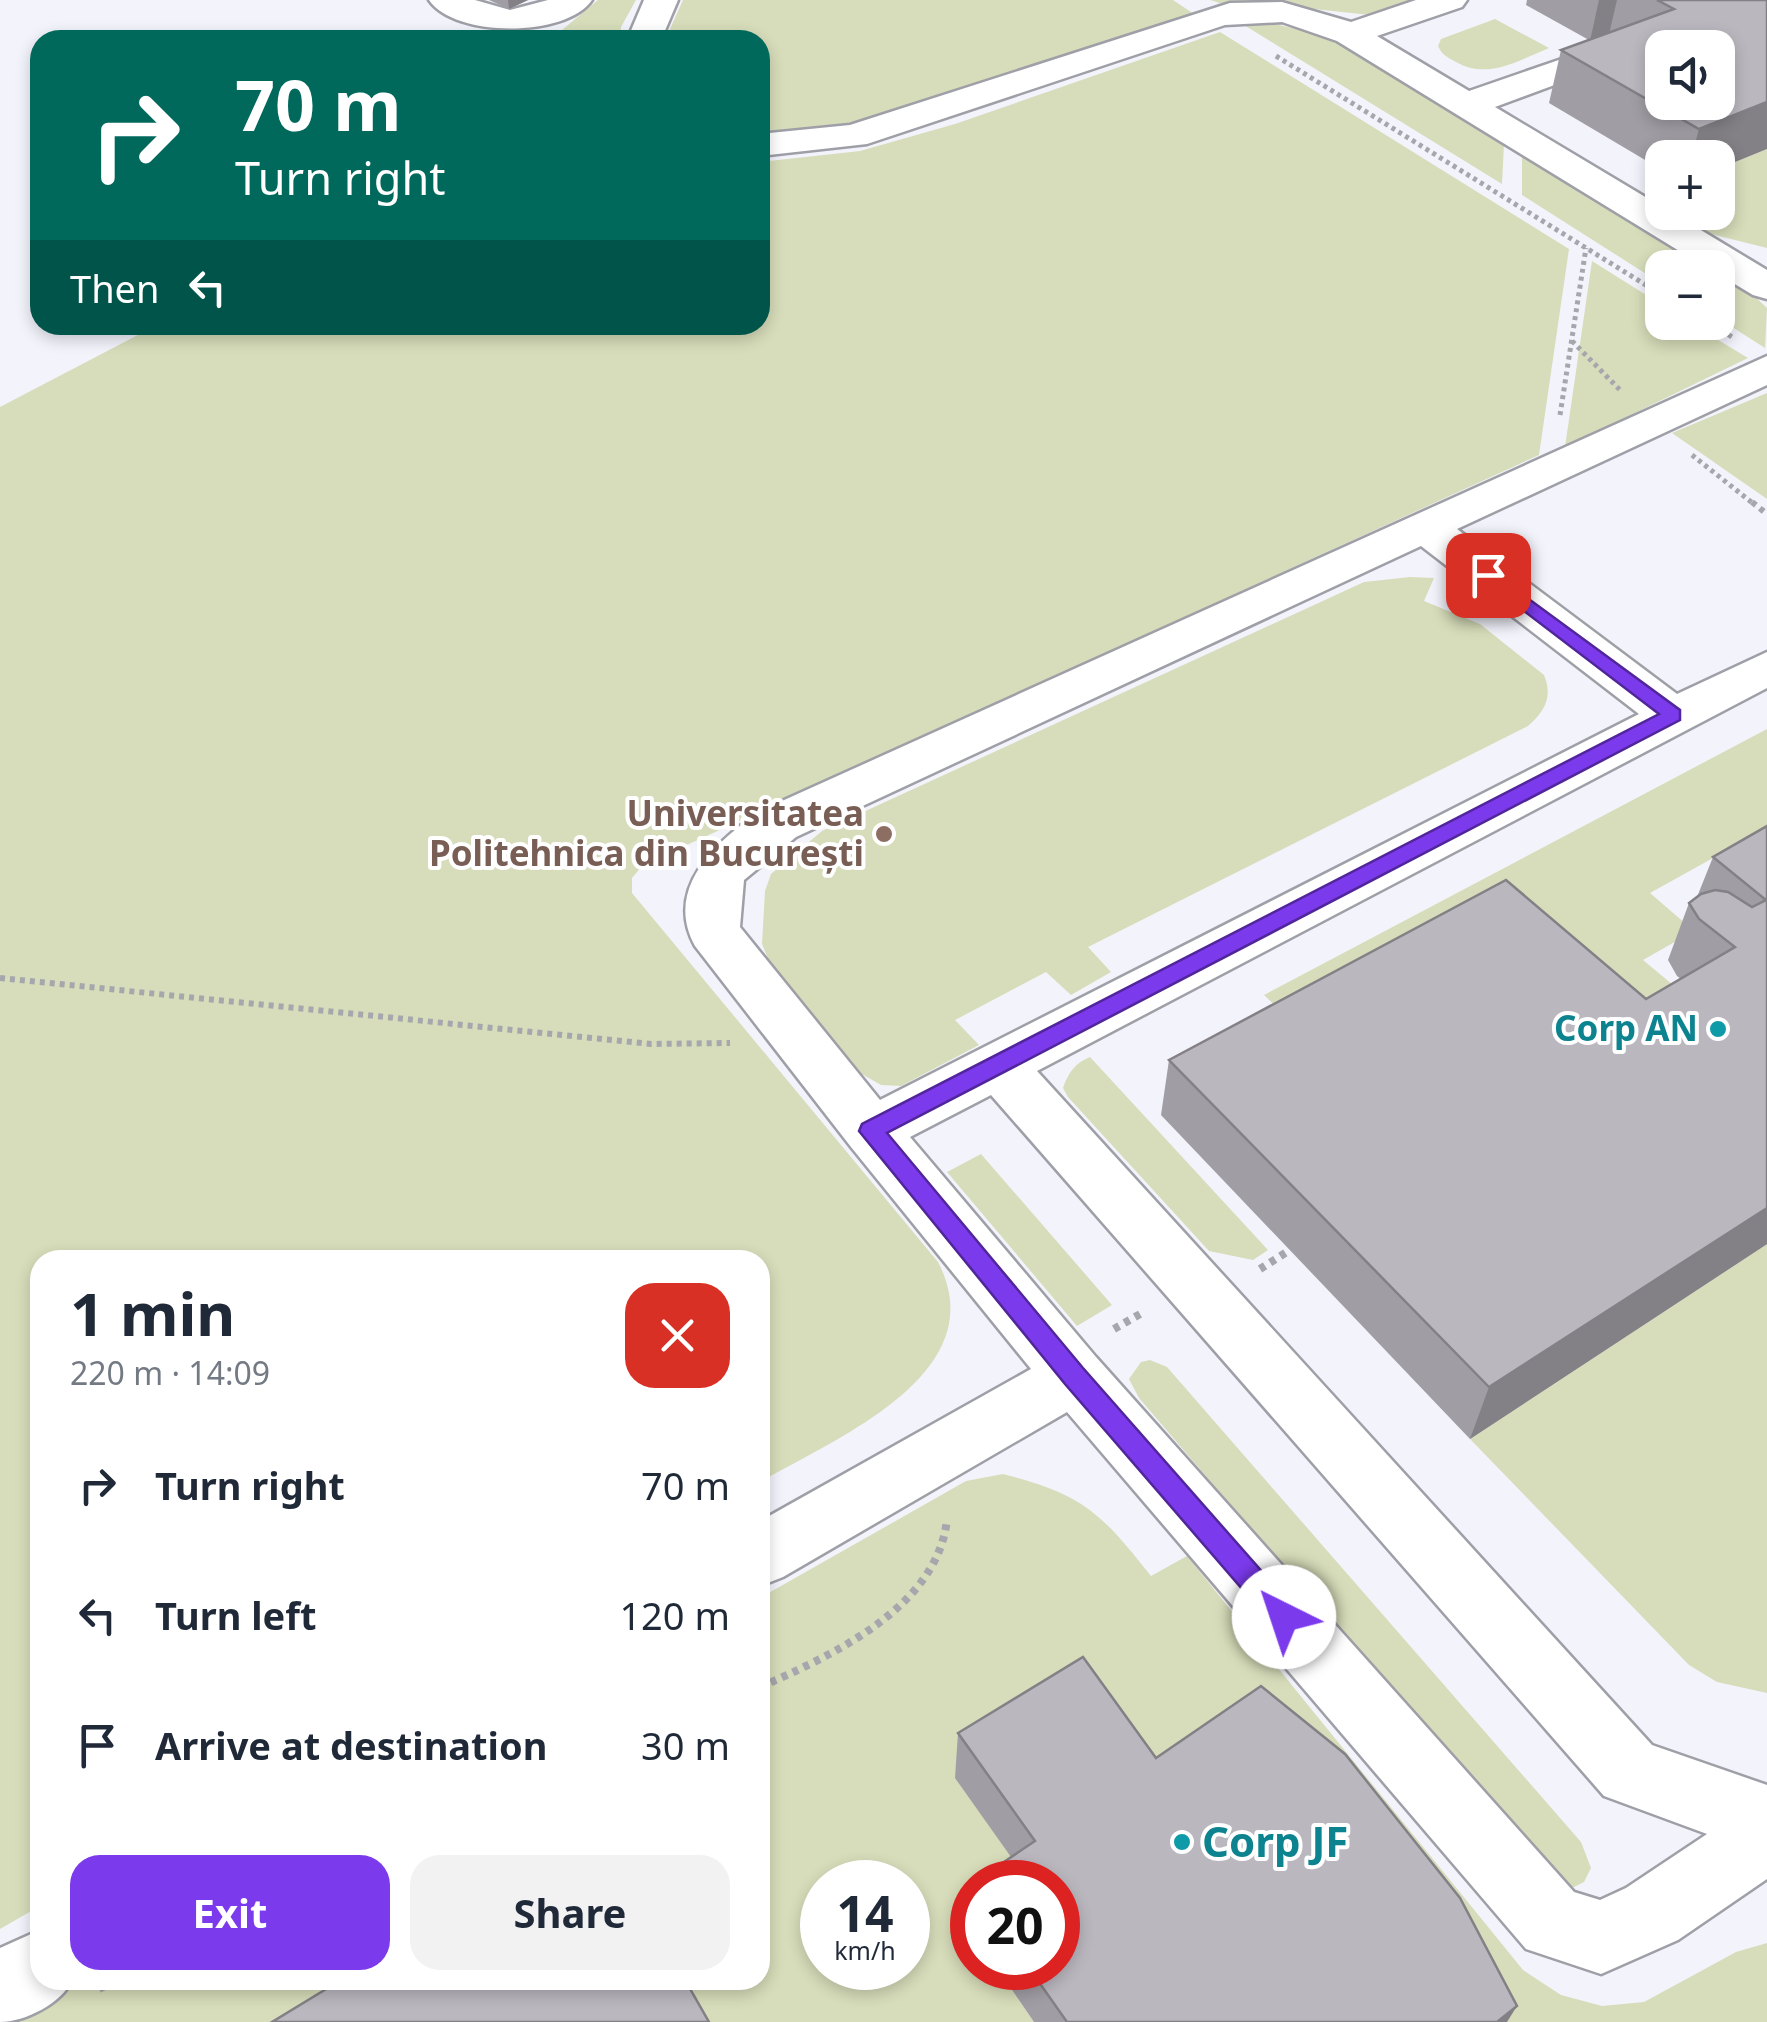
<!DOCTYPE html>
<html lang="en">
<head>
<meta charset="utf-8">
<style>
  :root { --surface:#fff; --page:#f2f2f3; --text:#1f2937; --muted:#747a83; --accent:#7c3aed }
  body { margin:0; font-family:"Noto Sans",sans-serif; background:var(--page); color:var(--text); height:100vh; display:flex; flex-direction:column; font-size:38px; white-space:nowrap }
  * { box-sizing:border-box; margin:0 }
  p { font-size:32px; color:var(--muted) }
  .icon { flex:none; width:55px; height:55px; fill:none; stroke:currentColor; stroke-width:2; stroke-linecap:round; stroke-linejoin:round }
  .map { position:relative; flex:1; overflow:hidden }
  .details { position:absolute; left:30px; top:1250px; width:740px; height:740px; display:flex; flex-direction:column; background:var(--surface); border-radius:30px; box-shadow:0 5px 15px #0003 }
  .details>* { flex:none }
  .banner { position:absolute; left:30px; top:30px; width:740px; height:305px; border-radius:30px; box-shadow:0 5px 15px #0003; background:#00695c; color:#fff; overflow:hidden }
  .fabs { position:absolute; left:1645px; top:30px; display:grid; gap:20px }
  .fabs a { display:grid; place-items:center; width:90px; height:90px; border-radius:20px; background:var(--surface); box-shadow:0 5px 15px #0003; font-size:50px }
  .speed { position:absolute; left:800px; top:1860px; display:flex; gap:20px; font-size:50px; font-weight:700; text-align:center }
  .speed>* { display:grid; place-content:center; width:130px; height:130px; border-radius:50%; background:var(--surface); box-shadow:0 5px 15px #0003; line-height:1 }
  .speed small { font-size:25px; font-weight:400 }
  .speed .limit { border:15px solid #d22; background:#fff; color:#111 }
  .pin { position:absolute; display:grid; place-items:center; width:85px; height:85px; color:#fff; margin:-42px; border-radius:20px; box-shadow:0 5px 15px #0006 }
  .me { position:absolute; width:110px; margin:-55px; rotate:319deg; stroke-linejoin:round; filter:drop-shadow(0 0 8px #0008) }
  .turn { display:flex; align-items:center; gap:35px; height:210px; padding:0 40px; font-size:45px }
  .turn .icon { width:130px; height:130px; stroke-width:2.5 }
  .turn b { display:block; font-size:70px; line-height:85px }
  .then { display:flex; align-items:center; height:95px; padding:0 40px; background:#0003; gap:20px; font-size:38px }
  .round { display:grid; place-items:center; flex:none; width:105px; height:105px; border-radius:30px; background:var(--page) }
  .headline { display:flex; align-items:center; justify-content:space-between; height:170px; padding:0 40px }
  h1 { font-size:60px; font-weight:700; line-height:75px }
  .cta { display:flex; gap:20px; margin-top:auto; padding:20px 40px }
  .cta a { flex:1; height:115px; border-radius:30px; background:var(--accent); color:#fff; font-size:40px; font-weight:700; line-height:115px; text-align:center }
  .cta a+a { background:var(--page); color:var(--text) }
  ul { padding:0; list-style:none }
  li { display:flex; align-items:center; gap:30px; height:130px; padding:0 40px }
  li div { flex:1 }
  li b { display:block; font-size:38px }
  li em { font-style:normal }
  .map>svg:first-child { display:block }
</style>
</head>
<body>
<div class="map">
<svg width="1767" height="2022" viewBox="0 0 1767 2022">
  <rect width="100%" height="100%" fill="#f3f3fc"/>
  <g fill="#d7ddba" fill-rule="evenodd">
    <polygon points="598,0 636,0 621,27 620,40 550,40"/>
    <polygon points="683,0 1173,0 1194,14 836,130 760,138 760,40 665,40"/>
    <polygon points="1210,0 1428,0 1370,15 1295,7 1229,6"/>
    <path d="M1495,19L1549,48C1517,61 1488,80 1456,62C1447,57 1442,55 1438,46L1441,39Z"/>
    <polygon points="1275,24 1330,37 1504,144 1502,184 1244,25"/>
    <path d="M1220,32L1569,249L1539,455L643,865L632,878V893L938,1262C996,1373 836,1438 760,1482V1260H40V1906L0,1929V407L157,325H760V162L860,151L955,124Z"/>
    <polygon points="1767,149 1767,248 1707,233 1671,213 1718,212 1718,169"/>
    <polygon points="1522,155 1709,267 1662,268 1662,284 1522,195"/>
    <polygon points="1592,261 1662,305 1662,322 1690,323 1748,358 1565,447"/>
    <polygon points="1718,273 1752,294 1767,308 1765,348 1718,318"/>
    <polygon points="1767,393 1767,499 1672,433"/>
    <path d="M1410,577L1434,578L1424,601L1480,624L1544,675C1553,697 1545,711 1528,726L1088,947L1111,972L1071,995L1046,972L955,1020L979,1045L901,1086L881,1085L860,1073L772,968L762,944L765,891L771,874L822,831L1364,582Z"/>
    <polygon points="1767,729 1767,828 1650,893 1694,931 1643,960 1685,995 1626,1029 1296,1026 1264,995"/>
    <path d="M1090,1057L1268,1250L1253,1260L1209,1251L1068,1097L1063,1088C1068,1073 1075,1063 1090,1057Z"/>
    <polygon points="981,1154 1112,1305 1077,1326 947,1172"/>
    <polygon points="1767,1244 1767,1693 1717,1682 1689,1665 1470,1439"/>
    <polygon points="1150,1360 1167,1367 1581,1842 1591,1868 1584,1882 1572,1888 1553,1880 1539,1866 1139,1398 1129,1379 1141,1362"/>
    <path d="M1003,1474C1083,1494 1101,1513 1151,1576L1187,1556L1523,1970L1561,1995L1602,2006L1644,2002L1736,1952L1767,1943V2022H1482L1329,1798L1029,1882H972V1923L968,1926L972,1932V1968H997L1034,2022H694L670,1980H760V1598L966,1481ZM822,1882H908V1968H822Z"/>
    <polygon points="63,1980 327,1980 319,2004 304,2022 12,2022 28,1999"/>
  </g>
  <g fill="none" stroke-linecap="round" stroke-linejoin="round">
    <g stroke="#9e9fa7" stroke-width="5">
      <g id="minor">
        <path d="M429,0H475L510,10L548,0H592C566,38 455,38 429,0Z"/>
        <polygon points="644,0 678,0 661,40 627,40"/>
        <polygon points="1416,0 1467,0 1462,7 1377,36 1469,91 1582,52 1594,48 1606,52 1612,59 1606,66 1495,107 1662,207 1662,212 1671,212 1767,270 1767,299 1753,295 1718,274 1718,268 1707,268 1337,41 1282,22 1225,25 867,144 760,156 760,134 850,125 1230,3 1282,2 1351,22"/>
        <path d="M1767,356V385L1457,529L1677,694L1767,652V688L1037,1071L1652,1745L1767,1785V1879L1678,1940L1601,1974L1526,1949L1067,1412L783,1577L760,1586V1521L1031,1369L851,1147L695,946C663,888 717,841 760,811ZM1421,546L1639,714L880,1100L740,927L744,880L796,837ZM991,1095L1604,1796L1707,1834L1626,1888L1600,1900L1574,1892L1096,1357L910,1137Z"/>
        <path d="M40,1930V1980H72C62,2003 25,2022 0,2022V1948Z"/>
      </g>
    </g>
    <g stroke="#a6a7ad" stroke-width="5" stroke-dasharray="4 4" stroke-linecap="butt">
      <polyline points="1276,56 1662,295"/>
      <polyline points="1708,322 1732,337"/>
      <polyline points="1572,341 1620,390"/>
      <polyline points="1560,415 1586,248"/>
      <polyline points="1692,455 1755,505"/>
    </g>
    <g stroke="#a6a7ad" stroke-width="6" stroke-dasharray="5 5" stroke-linecap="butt">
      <polyline points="1752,502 1767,514"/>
      <polyline points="0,978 651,1044 730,1043"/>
    </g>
    <g stroke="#a6a7ad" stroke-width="8" stroke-dasharray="6 6" stroke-linecap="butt">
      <polyline points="1260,1269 1290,1250"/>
      <polyline points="1114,1329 1142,1313"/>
      <path d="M760,1687C833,1655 938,1607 947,1519"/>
      <polyline points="99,1989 116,1980"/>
    </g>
    <use href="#minor" fill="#fff" fill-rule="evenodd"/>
  </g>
  <g fill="#a19da4">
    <polygon points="489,0 528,0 509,9"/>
    <polygon points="1527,0 1767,0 1718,158 1662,158 1662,170 1549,103 1561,50 1589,40 1526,5"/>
    <polygon points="1767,826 1767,1244 1470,1439 1161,1115 1169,1060 1646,999 1681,979 1677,976 1668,960 1689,903 1697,897 1713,857"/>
    <polygon points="958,1733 1156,1758 1507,2022 1034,2022 997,1968 1058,1968 1011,1857 955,1778"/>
    <polygon points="972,1883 972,1932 968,1926"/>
  </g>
  <g fill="#838086">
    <polygon points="508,0 528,0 509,9"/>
    <polygon points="1599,0 1617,0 1609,34 1590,41"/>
    <polygon points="1767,102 1767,149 1718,169 1718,158 1691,158 1699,129"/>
    <polygon points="1767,1208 1767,1244 1470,1439 1489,1387"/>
    <polygon points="1517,2006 1507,2022 1497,2022"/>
  </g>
  <g fill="#bbb7bf" stroke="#838086" stroke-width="2.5" fill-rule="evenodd">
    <path d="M1657,0H1767V102L1699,129L1561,50L1674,9ZM1662,48H1718V102H1662Z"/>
    <polygon points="1767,826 1767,1208 1489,1387 1169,1060 1506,880 1646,999 1735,947 1699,919 1689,903 1701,894 1715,890 1728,892 1752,907 1766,900 1713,857"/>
    <polygon points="1083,1657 1156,1758 1261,1686 1345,1754 1460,1898 1517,2006 1497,2022 1067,2022 1029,1968 1058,1968 1058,1882 974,1882 1035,1841 958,1733"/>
    <polygon points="341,1980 685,1980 709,2022 272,2022"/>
  </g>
  <polygon fill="#7c3aed" stroke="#51269a" stroke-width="2.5" points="1488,569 1680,710 1680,720 887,1133 1083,1368 1294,1608 1298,1617 1294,1626 1284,1630 1274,1626 1065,1384 859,1131 862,1124 1659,714 1482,579 1479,575"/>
  <circle fill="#8d6e63" stroke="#fff" stroke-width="4" cx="884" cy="834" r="10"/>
  <g fill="#0f9aa8" stroke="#fff" stroke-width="4">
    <circle cx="1718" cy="1029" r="10"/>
    <circle cx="1182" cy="1842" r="10"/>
  </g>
  <g text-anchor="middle" stroke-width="8" stroke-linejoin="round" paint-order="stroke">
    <g font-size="35" font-weight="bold" fill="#785e54" stroke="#fff" text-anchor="end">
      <text x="864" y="826">Universitatea<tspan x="864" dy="40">Politehnica din București</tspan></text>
    </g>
    <g font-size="35" font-weight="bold" fill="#0d838f" stroke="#fff" text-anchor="end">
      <text x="1698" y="1041">Corp AN</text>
    </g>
    <g font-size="42" font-weight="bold" fill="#0d838f" stroke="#fff" text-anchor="start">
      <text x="1202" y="1857">Corp JF</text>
    </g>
  </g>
</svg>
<div class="fabs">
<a><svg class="icon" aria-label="sound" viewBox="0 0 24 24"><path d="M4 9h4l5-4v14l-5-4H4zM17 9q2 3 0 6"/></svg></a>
<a>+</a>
<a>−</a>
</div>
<div class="speed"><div>14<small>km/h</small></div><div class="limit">20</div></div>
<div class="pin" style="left:1488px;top:575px;background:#d93025"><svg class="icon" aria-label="arrive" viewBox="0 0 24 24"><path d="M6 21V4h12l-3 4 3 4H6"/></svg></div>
<svg class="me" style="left:1284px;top:1617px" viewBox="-20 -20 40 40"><circle r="19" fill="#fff"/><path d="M0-13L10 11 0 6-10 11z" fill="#7c3aed"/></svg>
<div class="banner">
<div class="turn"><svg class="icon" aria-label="right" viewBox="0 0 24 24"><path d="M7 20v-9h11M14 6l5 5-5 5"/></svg><div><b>70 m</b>Turn right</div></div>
<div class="then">Then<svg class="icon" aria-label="left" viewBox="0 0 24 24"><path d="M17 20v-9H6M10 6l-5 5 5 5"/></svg></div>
</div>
<section class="details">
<div class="headline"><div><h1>1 min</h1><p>220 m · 14:09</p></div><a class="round" style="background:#d93025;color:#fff"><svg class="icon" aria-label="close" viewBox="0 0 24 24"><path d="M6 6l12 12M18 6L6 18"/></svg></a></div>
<ul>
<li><svg class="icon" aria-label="right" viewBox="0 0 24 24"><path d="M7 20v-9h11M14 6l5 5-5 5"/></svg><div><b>Turn right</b></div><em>70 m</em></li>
<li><svg class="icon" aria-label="left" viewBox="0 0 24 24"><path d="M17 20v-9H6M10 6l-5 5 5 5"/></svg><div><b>Turn left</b></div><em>120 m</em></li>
<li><svg class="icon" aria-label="arrive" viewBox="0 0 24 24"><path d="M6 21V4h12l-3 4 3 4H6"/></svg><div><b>Arrive at destination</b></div><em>30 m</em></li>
</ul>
<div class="cta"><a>Exit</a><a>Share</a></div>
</section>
</div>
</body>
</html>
